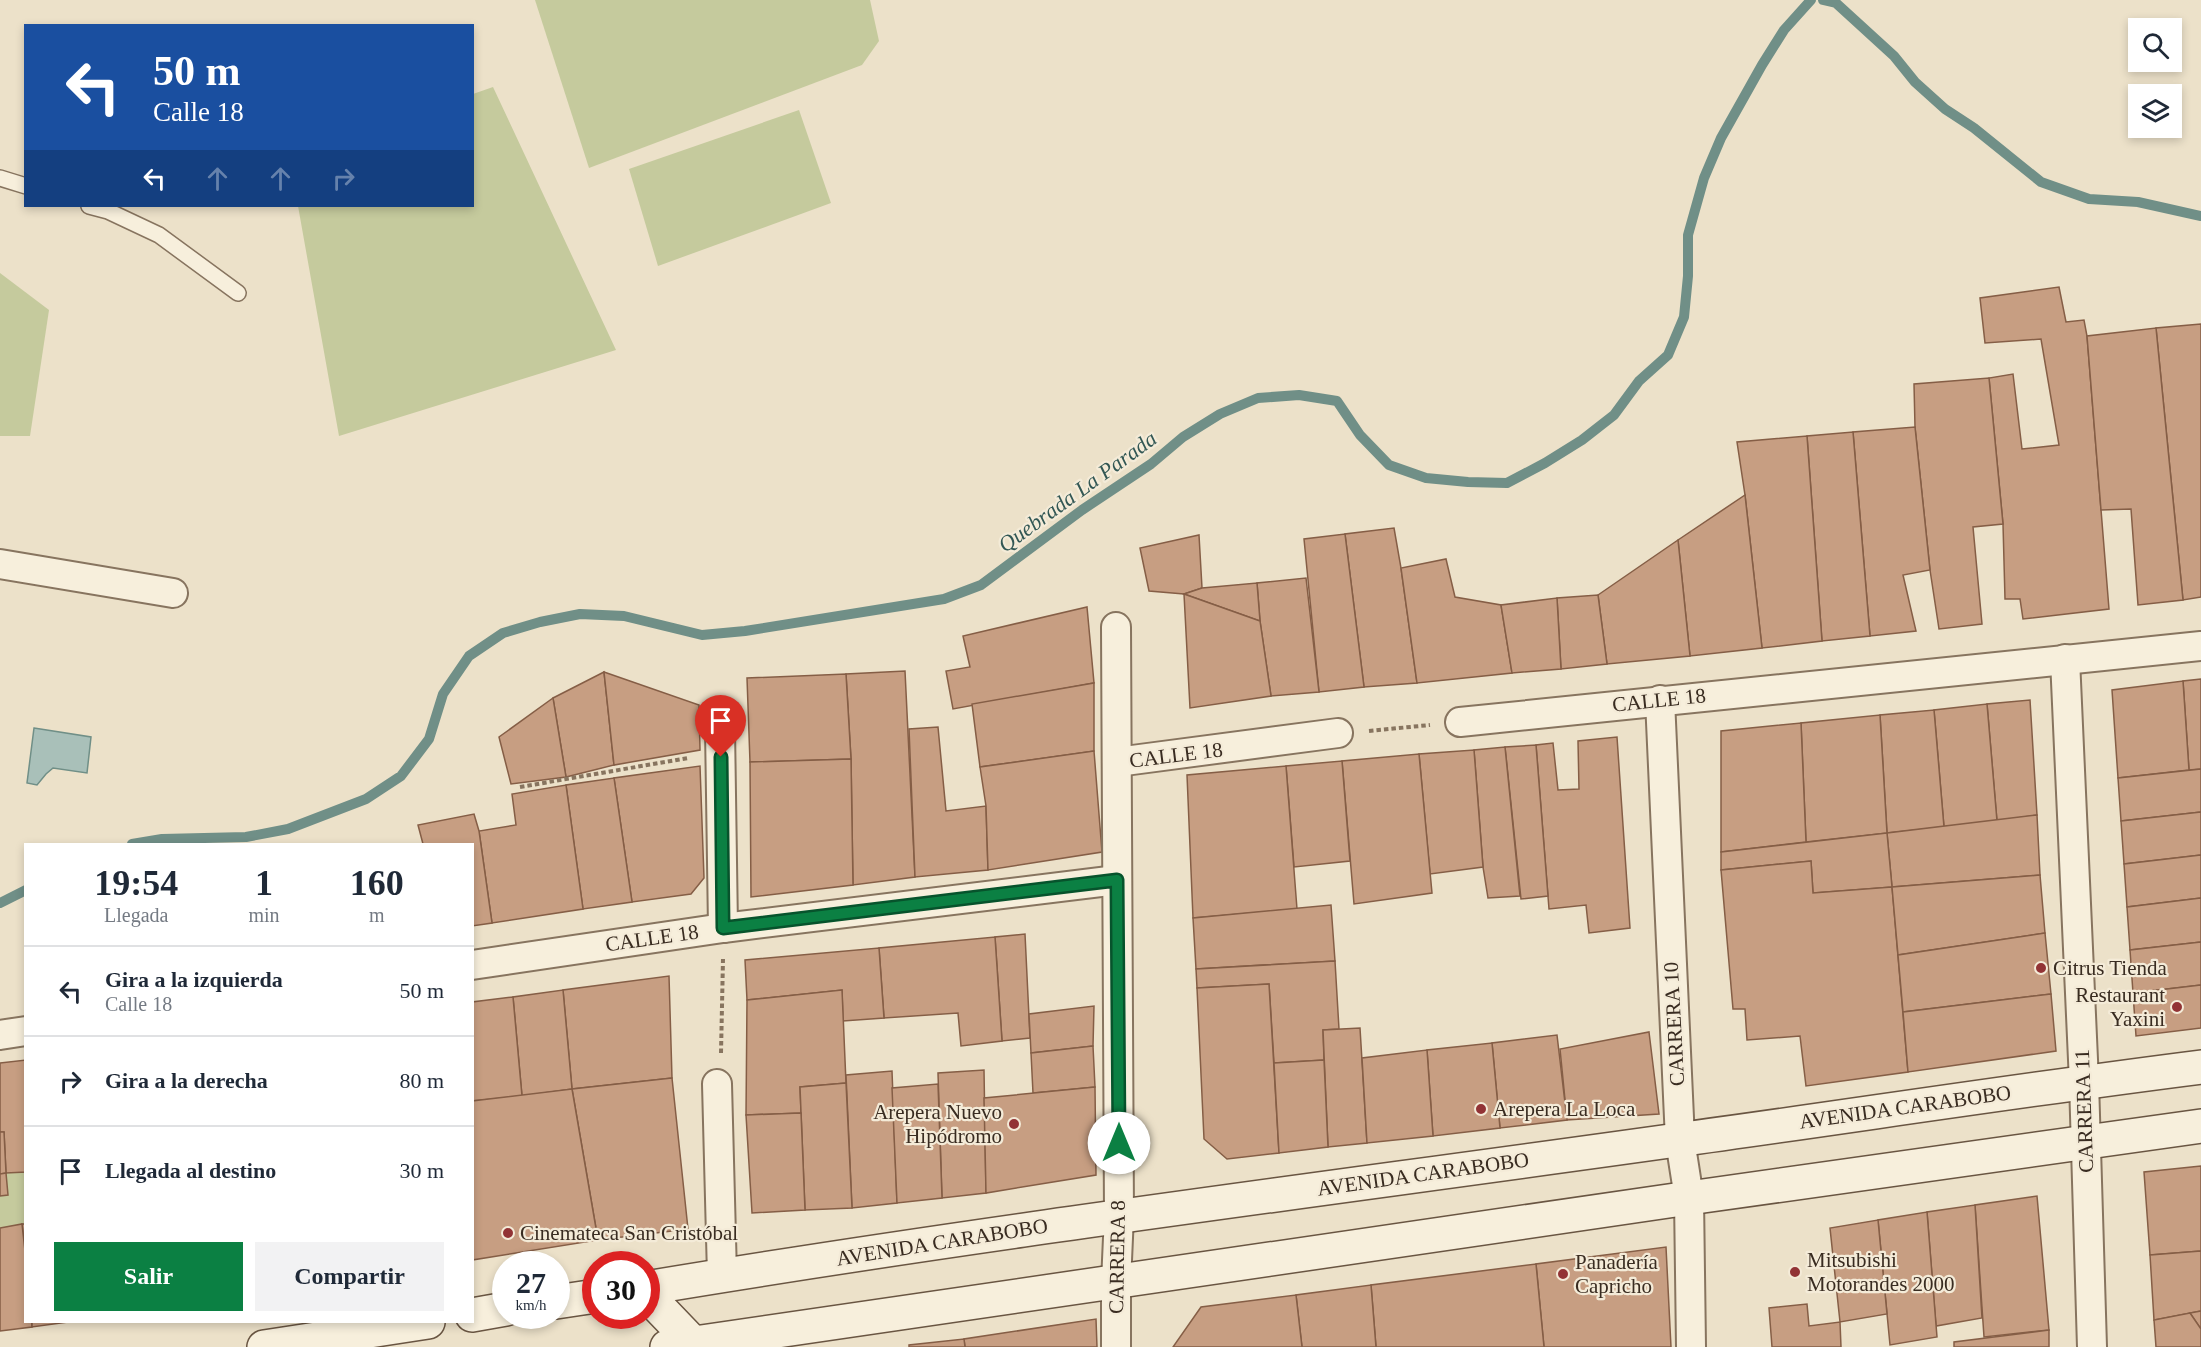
<!DOCTYPE html>
<html lang="es">
<head>
<meta charset="utf-8">
<style>
  :root { --surface:#fff; --page:#f2f2f3; --text:#1f2937; --muted:#747a83; --line:#e0e1e3; --accent:#0b8043 }
  body { margin:0; font-family:Georgia,serif; background:var(--page); color:var(--text); height:100vh; display:flex; flex-direction:column; font-size:22px; white-space:nowrap }
  * { box-sizing:border-box; margin:0 }
  p { font-size:20px; color:var(--muted) }
  .icon { flex:none; width:33px; height:33px; fill:none; stroke:currentColor; stroke-width:2; stroke-linecap:round; stroke-linejoin:round }
  .map { position:relative; flex:1; overflow:hidden }
  .sheet { position:absolute; left:24px; top:843px; width:450px; height:480px; display:flex; flex-direction:column; background:var(--surface); border-radius:0px; box-shadow:0 3px 9px #0003 }
  .sheet>* { flex:none }
  .guide { position:absolute; left:24px; top:24px; width:450px; height:183px; border-radius:0px; box-shadow:0 3px 9px #0003; background:#1a4fa0; color:#fff; overflow:hidden }
  .buttons { position:absolute; left:2128px; top:18px; display:grid; gap:12px }
  .buttons a { display:grid; place-items:center; width:54px; height:54px; border-radius:0px; background:var(--surface); box-shadow:0 3px 9px #0003; font-size:30px }
  .speed { position:absolute; left:492px; top:1251px; display:flex; gap:12px; font-size:30px; font-weight:700; text-align:center }
  .speed>* { display:grid; place-content:center; width:78px; height:78px; border-radius:50%; background:var(--surface); box-shadow:0 3px 9px #0003; line-height:1 }
  .speed small { font-size:15px; font-weight:400 }
  .speed .limit { border:9px solid #d22; background:#fff; color:#111 }
  .pin { position:absolute; display:grid; place-items:center; width:51px; height:51px; color:#fff; margin:-62px -26px; border-radius:50% 50% 50% 0; rotate:-45deg; box-shadow:0 0 6px #0007 }
  .pin .icon { rotate:45deg }
  .me { position:absolute; width:66px; margin:-33px; rotate:0deg; stroke-linejoin:round; filter:drop-shadow(0 0 4px #0008) }
  .turn { display:flex; align-items:center; gap:21px; height:126px; padding:0 30px; font-size:27px }
  .turn .icon { width:78px; height:78px; stroke-width:2.5 }
  .turn b { display:block; font-size:42px; line-height:51px }
  .lanes { display:flex; align-items:center; height:57px; padding:0 30px; background:#0003; justify-content:center; gap:30px; direction:ltr }
  .lanes .off { opacity:.35 }
  .eta { display:flex; justify-content:space-evenly; align-items:center; height:102px; text-align:center }
  .eta b { font-size:36px; font-weight:600; line-height:42px }
  .action { display:flex; gap:12px; margin-top:auto; padding:12px 30px }
  .action a { flex:1; height:69px; border-radius:0px; background:var(--accent); color:#fff; font-size:24px; font-weight:600; line-height:69px; text-align:center }
  .action a+a { background:var(--page); color:var(--text) }
  ul { padding:0; list-style:none }
  li { display:flex; align-items:center; gap:18px; height:90px; padding:0 30px; border-top:2px solid var(--line) }
  li div { flex:1 }
  li b { display:block; font-size:22px }
  li em { font-style:normal }
  .map>svg:first-child { display:block }
</style>
</head>
<body>
<div class="map">
<svg width="2201" height="1347" viewBox="0 0 2201 1347">
  <rect width="100%" height="100%" fill="#ece1c9"/>
  <g fill="#c5ca9d">
    <polygon points="535,0 870,0 879,41 862,65 589,168"/>
    <polygon points="493,87 616,350 339,436 298,206 472,206 473,94"/>
    <polygon points="799,110 831,203 658,266 629,169"/>
    <polygon points="0,273 49,310 30,436 0,436"/>
    <polygon points="25,1172 25,1224 0,1228 0,1196 8,1195 6,1173"/>
  </g>
  <polygon fill="#a9c0b9" stroke="#708f87" stroke-width="1.5" points="34,728 91,737 87,773 53,768 46,774 37,785 27,783"/>
  <g fill="none" stroke-linecap="round" stroke-linejoin="round">
    <g stroke="#708f87" stroke-width="10">
      <polyline points="1823,0 1836,3 1894,56 1915,82 1945,109 1974,128 2041,182 2089,199 2138,202 2201,216"/>
      <polyline points="132,844 162,839 246,837 288,829 366,799 401,776 429,739 443,694 469,656 503,633 540,622 580,614 624,616 702,635 745,631 944,599 981,585 1082,510 1151,464 1183,437 1220,414 1258,398 1299,395 1337,401 1360,435 1389,465 1426,478 1468,482 1507,483 1545,463 1582,440 1614,415 1639,381 1668,355 1684,317 1688,276 1688,235 1704,178 1721,138 1762,65 1784,30 1811,0"/>
      <polyline points="0,903 26,890"/>
    </g>
  </g>
  <g fill="#c79e82" stroke="#855e46" stroke-width="1.5">
    <polygon points="2059,287 2066,322 2084,320 2087,336 2109,609 2023,619 2020,599 2005,599 2003,524 1989,378 2013,374 2022,449 2059,445 2041,339 1985,343 1980,298"/>
    <polygon points="2201,324 2201,597 2183,600 2156,328"/>
    <polygon points="2156,328 2183,600 2138,605 2131,509 2101,510 2087,336"/>
    <polygon points="1989,378 2003,524 1973,527 1982,624 1939,629 1930,570 1915,427 1914,384"/>
    <polygon points="1915,427 1930,570 1903,575 1916,631 1870,636 1853,432"/>
    <polygon points="1853,432 1870,636 1822,641 1807,436"/>
    <polygon points="1807,436 1822,641 1762,648 1745,495 1737,442"/>
    <polygon points="1745,495 1762,648 1690,656 1678,540"/>
    <polygon points="1394,528 1401,568 1417,683 1364,687 1345,534"/>
    <polygon points="1345,534 1364,687 1319,692 1304,539"/>
    <polygon points="1199,535 1202,588 1184,594 1149,591 1140,548"/>
    <polygon points="1678,540 1690,656 1607,664 1598,595"/>
    <polygon points="1446,559 1455,597 1501,605 1512,673 1417,683 1401,568"/>
    <polygon points="1306,578 1319,692 1271,696 1260,621 1257,583"/>
    <polygon points="1257,583 1260,621 1184,594 1202,588"/>
    <polygon points="1184,594 1260,621 1271,696 1190,708"/>
    <polygon points="1598,595 1607,664 1561,669 1557,598"/>
    <polygon points="1557,598 1561,669 1512,673 1501,605"/>
    <polygon points="1087,607 1094,683 953,709 946,671 970,667 963,636"/>
    <polygon points="905,671 915,877 853,885 851,759 846,674"/>
    <polygon points="604,672 614,765 566,777 553,698"/>
    <polygon points="604,672 699,705 700,750 614,765"/>
    <polygon points="846,674 851,759 750,762 747,678"/>
    <polygon points="2201,679 2201,769 2189,770 2183,681"/>
    <polygon points="2183,681 2189,770 2118,778 2112,690"/>
    <polygon points="1094,683 1094,751 980,767 972,704"/>
    <polygon points="553,698 566,777 511,784 499,737"/>
    <polygon points="2030,700 2037,815 1997,821 1987,704"/>
    <polygon points="1987,704 1997,821 1944,827 1934,710"/>
    <polygon points="1934,710 1944,827 1887,833 1880,715"/>
    <polygon points="1880,715 1887,833 1806,842 1801,723"/>
    <polygon points="1801,723 1806,842 1721,852 1721,731"/>
    <polygon points="938,727 946,811 986,806 988,870 915,877 909,729"/>
    <polygon points="1617,737 1630,928 1589,933 1586,905 1549,909 1536,745 1553,743 1558,790 1579,789 1578,741"/>
    <polygon points="1536,745 1548,896 1521,899 1505,747"/>
    <polygon points="1505,747 1520,896 1488,898 1483,867 1474,750"/>
    <polygon points="1474,750 1483,867 1430,874 1419,754"/>
    <polygon points="1094,751 1102,852 988,870 986,806 980,767"/>
    <polygon points="1419,754 1432,893 1354,904 1342,761"/>
    <polygon points="851,759 853,885 751,897 750,762"/>
    <polygon points="1342,761 1350,861 1294,867 1286,766"/>
    <polygon points="700,766 704,878 691,894 632,902 614,778"/>
    <polygon points="1286,766 1297,909 1193,918 1187,775"/>
    <polygon points="2201,769 2201,812 2121,821 2118,778"/>
    <polygon points="614,778 632,902 583,909 566,785"/>
    <polygon points="566,785 583,909 492,923 479,831 516,825 512,794"/>
    <polygon points="2201,812 2201,855 2124,864 2121,821"/>
    <polygon points="474,814 479,831 492,923 472,926 472,844 423,844 418,825"/>
    <polygon points="2037,815 2040,875 1892,887 1887,833"/>
    <polygon points="1887,833 1892,887 1813,893 1811,861 1721,870 1721,852"/>
    <polygon points="2201,855 2201,898 2127,907 2124,864"/>
    <polygon points="1811,861 1813,893 1892,887 1908,1072 1806,1086 1800,1036 1747,1040 1745,1009 1733,1009 1721,870"/>
    <polygon points="2040,875 2045,933 1898,955 1892,887"/>
    <polygon points="2201,898 2201,942 2130,950 2127,907"/>
    <polygon points="1331,905 1335,961 1196,969 1193,918"/>
    <polygon points="2045,933 2051,994 1903,1012 1898,955"/>
    <polygon points="1025,934 1030,1038 1002,1041 995,937"/>
    <polygon points="995,937 1002,1041 961,1046 958,1013 884,1018 879,948"/>
    <polygon points="2201,942 2201,985 2133,993 2130,950"/>
    <polygon points="879,948 884,1018 843,1021 842,990 747,1000 745,960"/>
    <polygon points="1335,961 1339,1029 1323,1030 1324,1060 1274,1063 1269,984 1197,988 1196,969"/>
    <polygon points="669,976 672,1078 572,1089 563,990"/>
    <polygon points="1269,984 1279,1153 1227,1159 1204,1139 1197,988"/>
    <polygon points="2201,985 2201,1028 2136,1036 2133,993"/>
    <polygon points="563,990 572,1089 522,1096 513,997"/>
    <polygon points="842,990 846,1083 800,1087 801,1113 746,1115 747,1000"/>
    <polygon points="2051,994 2056,1051 1908,1072 1903,1012"/>
    <polygon points="513,997 522,1096 472,1101 472,1002"/>
    <polygon points="1094,1006 1093,1046 1031,1053 1029,1014"/>
    <polygon points="1360,1028 1367,1143 1328,1147 1323,1030"/>
    <polygon points="1649,1032 1659,1114 1567,1120 1560,1049"/>
    <polygon points="1557,1035 1567,1120 1500,1128 1492,1043"/>
    <polygon points="1492,1043 1500,1128 1433,1136 1427,1050"/>
    <polygon points="1093,1046 1095,1087 1033,1093 1031,1053"/>
    <polygon points="1427,1050 1433,1136 1367,1143 1362,1058"/>
    <polygon points="26,1060 26,1172 6,1173 4,1132 0,1132 0,1063"/>
    <polygon points="1324,1060 1328,1147 1279,1153 1274,1063"/>
    <polygon points="984,1070 986,1193 942,1198 938,1073"/>
    <polygon points="892,1071 897,1203 852,1208 846,1075"/>
    <polygon points="672,1078 688,1229 598,1240 572,1089"/>
    <polygon points="846,1083 852,1208 805,1210 800,1087"/>
    <polygon points="938,1084 942,1198 897,1203 892,1088"/>
    <polygon points="1095,1087 1096,1175 986,1193 984,1098"/>
    <polygon points="572,1089 598,1240 472,1260 472,1101"/>
    <polygon points="801,1113 805,1210 752,1213 746,1115"/>
    <polygon points="0,1132 4,1132 6,1173 0,1174"/>
    <polygon points="2201,1166 2201,1251 2150,1255 2144,1172"/>
    <polygon points="6,1173 8,1195 0,1196 0,1174"/>
    <polygon points="2037,1196 2049,1330 1984,1337 1975,1205"/>
    <polygon points="1975,1205 1982,1318 1936,1326 1927,1212"/>
    <polygon points="1927,1212 1937,1337 1890,1345 1878,1220"/>
    <polygon points="1878,1220 1887,1314 1840,1322 1830,1228"/>
    <polygon points="22,1224 26,1224 26,1260"/>
    <polygon points="22,1224 26,1260 26,1322 32,1322 32,1327 0,1331 0,1228"/>
    <polygon points="1666,1247 1671,1347 1544,1347 1536,1264"/>
    <polygon points="2201,1251 2201,1311 2154,1320 2150,1255"/>
    <polygon points="1536,1264 1544,1347 1376,1347 1371,1285"/>
    <polygon points="1371,1285 1376,1347 1302,1347 1296,1295"/>
    <polygon points="1296,1295 1302,1347 1173,1347 1201,1307"/>
    <polygon points="1807,1304 1809,1326 1840,1322 1841,1347 1772,1347 1769,1308"/>
    <polygon points="2201,1311 2201,1329 2190,1313"/>
    <polygon points="2190,1313 2201,1329 2201,1347 2156,1347 2154,1320"/>
    <polygon points="1096,1319 1097,1347 965,1347 964,1339"/>
    <polygon points="32,1322 68,1322 32,1327"/>
    <polygon points="2049,1330 2049,1347 1954,1347 1954,1342"/>
    <polygon points="964,1339 965,1347 909,1347 909,1345"/>
  </g>
  <g fill="none" stroke-linecap="round" stroke-linejoin="round">
    <g stroke="#87745f" stroke-width="18">
      <g id="lane">
        <polyline points="0,178 26,186"/>
        <polyline points="89,206 108,211 159,235 238,293"/>
      </g>
    </g>
    <g stroke="#87745f" stroke-width="32">
      <g id="street">
        <polyline points="0,564 173,593"/>
        <polyline points="1116,627 1119,1215 1116,1283 1116,1347"/>
        <polyline points="2065,659 2084,1082 2092,1347"/>
        <polyline points="1660,700 1680,1140 1689,1198 1691,1347"/>
        <polyline points="1460,722 2201,646"/>
        <polyline points="720,728 723,928"/>
        <polyline points="1117,762 1338,733"/>
        <polyline points="472,965 723,928 1117,880"/>
        <polyline points="0,1035 26,1031"/>
        <polyline points="717,1084 722,1275"/>
      </g>
    </g>
    <g stroke="#695542" stroke-width="36">
      <g id="secondary">
        <path d="M646,1288C989,1231 1334,1188 1677,1140C1852,1116 2026,1089 2201,1067"/>
        <polyline points="646,1294 693,1343"/>
        <polyline points="556,1302 596,1296"/>
        <polyline points="472,1315 506,1309"/>
        <polyline points="264,1347 428,1322"/>
        <polyline points="667,1347 1689,1198 2201,1126"/>
      </g>
    </g>
    <g stroke="#87745f" stroke-width="4" stroke-dasharray="4.5 3" stroke-linecap="butt">
      <polyline points="1369,731 1430,725"/>
      <polyline points="520,787 688,758"/>
      <polyline points="721,1053 723,959"/>
    </g>
    <use href="#lane" stroke="#f7efdc" stroke-width="15"/>
    <use href="#street" stroke="#f7efdc" stroke-width="28"/>
    <use href="#secondary" stroke="#f7efdc" stroke-width="33"/>
  </g>
  <g fill="none" stroke-linecap="round" stroke-linejoin="round">
    <g stroke="#07532c" stroke-width="15">
      <polyline id="route" points="721,757 723,928 1117,880 1119,1143"/>
    </g>
    <use href="#route" stroke="#0b8043" stroke-width="10"/>
  </g>
  <g fill="#923335" stroke="#f4ebd8" stroke-width="2">
    <circle cx="2041" cy="968" r="6"/>
    <circle cx="2177" cy="1007" r="6"/>
    <circle cx="1481" cy="1109" r="6"/>
    <circle cx="1014" cy="1124" r="6"/>
    <circle cx="508" cy="1233" r="6"/>
    <circle cx="1795" cy="1272" r="6"/>
    <circle cx="1563" cy="1274" r="6"/>
  </g>
  <g text-anchor="middle" stroke-width="4.5" stroke-linejoin="round" paint-order="stroke">
    <g font-size="21" fill="#392c21" stroke="#f4ebd8">
      <text transform="translate(1659 700) rotate(-6)" y="7">CALLE 18</text>
      <text transform="translate(1176 755) rotate(-7)" y="7">CALLE 18</text>
      <text transform="translate(652 938) rotate(-8)" y="7">CALLE 18</text>
      <text transform="translate(1674 1024) rotate(-93)" y="7">CARRERA 10</text>
      <text transform="translate(1905 1107) rotate(-8)" y="7">AVENIDA CARABOBO</text>
      <text transform="translate(2084 1111) rotate(-92)" y="7">CARRERA 11</text>
      <text transform="translate(1423 1174) rotate(-8)" y="7">AVENIDA CARABOBO</text>
      <text transform="translate(942 1242) rotate(-9)" y="7">AVENIDA CARABOBO</text>
      <text transform="translate(1117 1257) rotate(-89)" y="7">CARRERA 8</text>
    </g>
    <g font-size="21" fill="#392c21" stroke="#f4ebd8" text-anchor="start">
      <text x="2053" y="975">Citrus Tienda</text>
      <text x="2165" y="1002" text-anchor="end">Restaurant<tspan x="2165" dy="24">Yaxini</tspan></text>
      <text x="1493" y="1116">Arepera La Loca</text>
      <text x="1002" y="1119" text-anchor="end">Arepera Nuevo<tspan x="1002" dy="24">Hipódromo</tspan></text>
      <text x="520" y="1240">Cinemateca San Cristóbal</text>
      <text x="1807" y="1267">Mitsubishi<tspan x="1807" dy="24">Motorandes 2000</tspan></text>
      <text x="1575" y="1269">Panadería<tspan x="1575" dy="24">Capricho</tspan></text>
    </g>
    <g font-size="22" font-style="italic" fill="#325754" stroke="#f4ebd8">
      <text transform="translate(1077 491) rotate(-36)" y="8">Quebrada La Parada</text>
    </g>
  </g>
</svg>
<div class="buttons">
<a><svg class="icon" aria-label="search" viewBox="0 0 24 24"><circle cx="10" cy="10" r="6"/><path d="M15 15l6 6"/></svg></a>
<a><svg class="icon" aria-label="layers" viewBox="0 0 24 24"><path d="M12 4l9 5-9 5-9-5zM3 14l9 5 9-5"/></svg></a>
</div>
<div class="speed"><div>27<small>km/h</small></div><div class="limit">30</div></div>
<div class="pin" style="left:721px;top:757px;background:#d93025"><svg class="icon" aria-label="arrive" viewBox="0 0 24 24"><path d="M6 21V4h12l-3 4 3 4H6"/></svg></div>
<svg class="me" style="left:1119px;top:1143px" viewBox="-20 -20 40 40"><circle r="19" fill="#fff"/><path d="M0-13L10 11 0 6-10 11z" fill="#0b8043"/></svg>
<div class="guide">
<div class="turn"><svg class="icon" aria-label="left" viewBox="0 0 24 24"><path d="M17 20v-9H6M10 6l-5 5 5 5"/></svg><div><b>50 m</b>Calle 18</div></div>
<div class="lanes"><svg class="icon" aria-label="left" viewBox="0 0 24 24"><path d="M17 20v-9H6M10 6l-5 5 5 5"/></svg><svg class="icon off" aria-label="ahead" viewBox="0 0 24 24"><path d="M12 20V5M6 11l6-6 6 6"/></svg><svg class="icon off" aria-label="ahead" viewBox="0 0 24 24"><path d="M12 20V5M6 11l6-6 6 6"/></svg><svg class="icon off" aria-label="right" viewBox="0 0 24 24"><path d="M7 20v-9h11M14 6l5 5-5 5"/></svg></div>
</div>
<section class="sheet">
<div class="eta">
<div><b>19:54</b><p>Llegada</p></div>
<div><b>1</b><p>min</p></div>
<div><b>160</b><p>m</p></div>
</div>
<ul>
<li><svg class="icon" aria-label="left" viewBox="0 0 24 24"><path d="M17 20v-9H6M10 6l-5 5 5 5"/></svg><div><b>Gira a la izquierda</b><p>Calle 18</p></div><em>50 m</em></li>
<li><svg class="icon" aria-label="right" viewBox="0 0 24 24"><path d="M7 20v-9h11M14 6l5 5-5 5"/></svg><div><b>Gira a la derecha</b></div><em>80 m</em></li>
<li><svg class="icon" aria-label="arrive" viewBox="0 0 24 24"><path d="M6 21V4h12l-3 4 3 4H6"/></svg><div><b>Llegada al destino</b></div><em>30 m</em></li>
</ul>
<div class="action"><a>Salir</a><a>Compartir</a></div>
</section>
</div>
</body>
</html>
